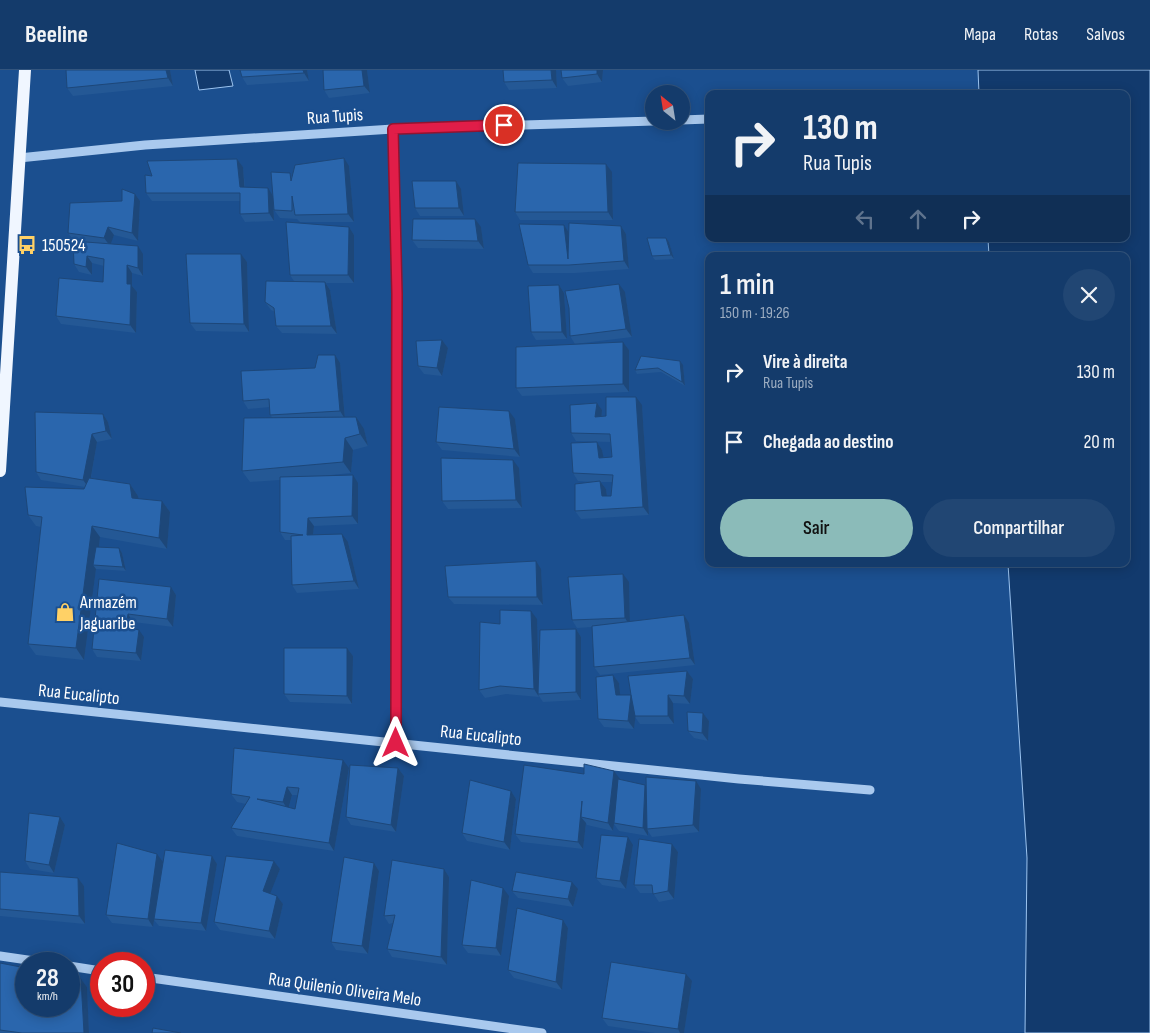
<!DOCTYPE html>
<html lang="pt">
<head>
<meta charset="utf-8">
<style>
  :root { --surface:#143b6b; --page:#214673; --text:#f1f3f6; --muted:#9dadc1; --line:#33557e; --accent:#8bbbb9 }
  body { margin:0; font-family:"Sofia Sans Condensed",sans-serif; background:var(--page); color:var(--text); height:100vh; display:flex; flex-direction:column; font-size:19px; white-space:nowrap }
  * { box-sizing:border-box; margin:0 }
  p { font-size:16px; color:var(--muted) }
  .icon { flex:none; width:28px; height:28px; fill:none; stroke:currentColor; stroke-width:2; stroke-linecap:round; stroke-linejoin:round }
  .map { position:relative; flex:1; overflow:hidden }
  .panel { position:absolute; left:705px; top:182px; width:425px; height:315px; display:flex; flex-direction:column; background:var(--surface); border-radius:10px; box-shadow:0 2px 12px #0003,0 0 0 1px var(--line) }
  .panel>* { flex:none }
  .guide { position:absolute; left:705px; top:20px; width:425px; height:152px; border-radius:10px; box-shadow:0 2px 12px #0003,0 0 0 1px var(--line); background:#143b6b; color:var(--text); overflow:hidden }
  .needle { width:32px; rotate:330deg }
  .controls { position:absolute; left:645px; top:15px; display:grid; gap:10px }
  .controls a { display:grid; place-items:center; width:45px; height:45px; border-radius:50%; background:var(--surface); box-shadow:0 2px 12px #0003,0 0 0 1px var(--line); font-size:25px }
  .speed { position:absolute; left:15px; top:882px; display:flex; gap:10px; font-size:25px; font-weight:700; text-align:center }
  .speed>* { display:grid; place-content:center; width:65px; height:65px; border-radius:50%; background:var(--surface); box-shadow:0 2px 12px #0003,0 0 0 1px var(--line); line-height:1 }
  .speed small { font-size:12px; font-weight:400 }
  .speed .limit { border:8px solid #d22; background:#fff; color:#111 }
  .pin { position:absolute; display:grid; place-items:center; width:42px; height:42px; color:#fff; margin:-21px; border:2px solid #fff; border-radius:50%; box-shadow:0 1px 5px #0007 }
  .me { position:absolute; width:55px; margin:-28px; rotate:0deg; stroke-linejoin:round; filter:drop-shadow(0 0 4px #0008) }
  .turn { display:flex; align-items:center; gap:18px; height:105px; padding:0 15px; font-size:22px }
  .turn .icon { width:65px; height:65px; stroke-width:2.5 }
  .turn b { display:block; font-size:35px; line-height:42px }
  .lanes { display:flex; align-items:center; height:48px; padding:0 15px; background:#0003; justify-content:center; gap:25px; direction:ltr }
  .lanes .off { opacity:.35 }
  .round { display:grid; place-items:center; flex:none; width:52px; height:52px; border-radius:26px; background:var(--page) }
  .summary { display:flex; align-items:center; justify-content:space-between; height:85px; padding:0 15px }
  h1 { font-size:30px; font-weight:600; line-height:38px }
  .action { display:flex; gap:10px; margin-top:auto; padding:10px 15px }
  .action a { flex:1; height:58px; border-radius:30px; background:var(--accent); color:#111; font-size:20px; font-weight:600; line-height:58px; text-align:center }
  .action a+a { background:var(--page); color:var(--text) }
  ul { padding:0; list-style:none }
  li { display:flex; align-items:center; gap:15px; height:70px; padding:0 15px }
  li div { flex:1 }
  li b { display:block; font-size:19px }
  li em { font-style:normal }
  header { display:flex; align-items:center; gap:30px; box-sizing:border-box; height:70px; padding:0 25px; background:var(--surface); border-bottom:1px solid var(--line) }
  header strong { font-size:24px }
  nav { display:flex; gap:28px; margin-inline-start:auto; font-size:18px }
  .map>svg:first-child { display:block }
</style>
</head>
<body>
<header>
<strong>Beeline</strong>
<nav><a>Mapa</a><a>Rotas</a><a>Salvos</a></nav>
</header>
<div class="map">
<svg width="1150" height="963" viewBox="0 0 1150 963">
  <rect width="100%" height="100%" fill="#1b4f8f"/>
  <g fill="#123a6d" stroke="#9cc4f0">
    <polygon points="195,0 229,0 233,16 199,20"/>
    <polygon points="978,0 1150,0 1150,963 1025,963 1027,788 1008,494 1126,494 1126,186 989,186 988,169 1126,169 1126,24 979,24"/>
  </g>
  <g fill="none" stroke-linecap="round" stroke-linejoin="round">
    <g stroke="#a9c9ee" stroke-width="9">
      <polyline points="681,50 709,49"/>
      <polyline points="393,59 397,224 396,673"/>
      <polyline points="19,88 145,75 393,59 654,51"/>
      <polyline points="0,632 739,709 870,720"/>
      <polyline points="0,886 55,894"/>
      <polyline points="69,896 101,901"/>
      <polyline points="144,907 542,963"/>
    </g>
    <polyline stroke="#f0f6ff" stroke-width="12" points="0,401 25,0"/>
  </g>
  <g fill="#245895" fill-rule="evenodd">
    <polygon points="170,0 173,16 73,26 67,18"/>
    <polygon points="240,0 307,0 309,11 247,15 242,7"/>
    <polygon points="367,0 370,23 329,28 324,20"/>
    <polygon points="556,0 557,18 509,20 504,12"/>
    <polygon points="603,0 602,12 568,16 562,8"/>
    <polygon points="237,89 243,97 245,117 273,126 292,106 349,96 354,152 300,152 297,149 280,148 274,140 273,127 274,151 245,152 240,144 240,131 152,131 146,123 152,106"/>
    <polygon points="612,102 613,150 520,150 515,142"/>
    <polygon points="461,119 464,146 420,146 415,138"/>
    <polygon points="135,124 140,131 138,171 114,165 110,174 143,184 143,206 132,203 132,216 137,222 136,263 61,254 56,246 103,212 104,196 92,193 92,205 79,202 74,194 80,172 74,171 68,163"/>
    <polygon points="621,156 626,164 629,199 575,203 533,203 528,195"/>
    <polygon points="349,157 354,165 354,213 326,213 330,220 337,264 282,263 276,256 275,242 271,240 265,232 294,211 290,205"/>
    <polygon points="481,157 484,179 418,178 412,170"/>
    <polygon points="666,168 669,172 674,189 655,190 652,186"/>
    <polygon points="241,184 247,192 249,262 196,261 190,253"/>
    <polygon points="559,215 564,223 567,269 536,270 531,262"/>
    <polygon points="625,222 632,267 575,274 570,266"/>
    <polygon points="442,270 448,278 442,306 424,304 418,296"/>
    <polygon points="623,272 629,280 629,322 522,326 516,318"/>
    <polygon points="340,293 345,347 364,359 368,376 353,380 351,403 321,406 358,413 358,454 314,456 313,465 348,472 359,519 297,523 292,515 291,470 285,470 280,462 280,410 250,412 242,401 273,348 270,345 270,337 248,339 243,331 315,298"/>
    <polygon points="683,295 685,316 661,302 637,304 635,300"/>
    <path d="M597,333L602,340V347L606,346L642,335L649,445L581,449L575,441L593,412L578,411L573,403L597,372L602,380L603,387H612L610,372L576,371L571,363ZM601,412H612L611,426H607L606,419Z"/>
    <polygon points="103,344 108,352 112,369 97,372 91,408 130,414 138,426 138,429 162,431 170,442 167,479 100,467 99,477 119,478 122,483 126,501 96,499 84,590 36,585 28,574 41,457 36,456 28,445 84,419 85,417 41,410 36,402"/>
    <polygon points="515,349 520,387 442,380 436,372"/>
    <polygon points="519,398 522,438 448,439 442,431"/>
    <polygon points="541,499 543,535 454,534 448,527"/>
    <polygon points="99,509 171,517 176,525 173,557 133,552 132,558 144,567 141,591 97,587 92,579"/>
    <polygon points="629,512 630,551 689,553 695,595 600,605 594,597 592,557 577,558 572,550"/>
    <polygon points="537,549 538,605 576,559 581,567 581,630 543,632 539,626 539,627 506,624 485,628 479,620 500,554"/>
    <polygon points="347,578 353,586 352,634 290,632 284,624"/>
    <polygon points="687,601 693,609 690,634 673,633 674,654 640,654 635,647 634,659 604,657 598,649 613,605 619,613 620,625 631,625"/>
    <polygon points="703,643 709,651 708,671 694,668 688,661"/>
    <path d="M349,698L334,781L237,766L231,758L246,734L237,732L231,724ZM292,725H298L295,739L289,737Z"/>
    <polygon points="398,698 404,706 396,762 351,755 346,747"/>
    <polygon points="614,701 619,709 645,715 646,716 701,719 699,762 652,767 648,761 648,766 619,761 614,754 613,761 587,755 586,753 583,779 521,772 515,764 584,704"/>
    <polygon points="511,721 516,729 510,780 467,771 462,763"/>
    <polygon points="60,747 65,755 54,803 30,799 25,791"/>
    <polygon points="672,774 678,782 674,829 659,832 653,823 640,823 634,815"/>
    <polygon points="633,775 626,819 602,815 596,808"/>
    <polygon points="212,786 217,794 206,861 159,856 154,850 153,857 112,853 106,845 163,792"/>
    <polygon points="274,791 280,799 270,823 277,826 283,834 275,869 220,860 214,852"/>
    <polygon points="374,793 379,801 368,884 336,880 331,872"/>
    <polygon points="444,799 449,807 447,895 392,887 387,879 393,853 389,854 384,846"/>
    <polygon points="0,802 78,808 84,816 85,854 0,846"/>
    <polygon points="578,819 573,837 518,828 512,821"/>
    <polygon points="509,826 501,886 468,883 462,875"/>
    <polygon points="563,850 568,858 562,920 514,908 508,900"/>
    <polygon points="0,893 81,909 87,917 89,963 0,963"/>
    <polygon points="692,911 684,963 655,963 608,956 602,948"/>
  </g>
  <g fill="#1d4779">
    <polygon points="166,0 170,0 173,16 168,8"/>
    <polygon points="303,0 307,0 309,11 304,3"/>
    <polygon points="362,0 367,0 370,23 364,16"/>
    <polygon points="551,0 556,0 557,18 552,10"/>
    <polygon points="597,0 603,0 602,12 597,4"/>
    <polygon points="344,88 349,96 354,152 348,144"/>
    <polygon points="237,89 243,97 245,125 240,117"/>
    <polygon points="606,94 612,102 613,150 608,142"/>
    <polygon points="456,111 461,119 464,146 459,138"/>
    <polygon points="268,118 273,126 274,151 269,143"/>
    <polygon points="135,124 140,131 138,171 132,163"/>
    <polygon points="475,149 481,157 484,179 478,171"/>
    <polygon points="564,155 569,163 568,189"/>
    <polygon points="621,156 626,164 629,199 624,191"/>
    <polygon points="108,157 114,165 110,176 104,168"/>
    <polygon points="349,157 354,165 354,213 348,205"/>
    <polygon points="666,168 669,172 674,189 671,185"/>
    <polygon points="138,176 143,184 143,206 138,198"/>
    <polygon points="241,184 247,192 249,262 244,254"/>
    <polygon points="87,186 92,193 92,205 86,197"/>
    <polygon points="127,195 132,203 132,216 137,222 136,263 130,255 127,214"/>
    <polygon points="325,212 330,220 337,264 331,256"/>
    <polygon points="619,214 625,222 632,267 626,259"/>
    <polygon points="559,215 564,223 567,269 562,262"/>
    <polygon points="442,270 448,278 442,306 437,298"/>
    <polygon points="623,272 629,280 629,322 623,314"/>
    <polygon points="335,285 340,293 345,349 340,341"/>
    <polygon points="680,291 683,295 685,316 682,312"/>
    <polygon points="636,327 642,335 649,445 643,437"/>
    <polygon points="597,333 602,340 601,355 595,347"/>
    <polygon points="509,341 515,349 520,387 514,379"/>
    <polygon points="103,344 108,352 112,369 106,361"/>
    <polygon points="356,347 364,359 368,376 360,364"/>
    <polygon points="92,364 97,372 89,418 83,410"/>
    <polygon points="345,368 353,380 351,403 343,392"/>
    <polygon points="597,372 602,380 605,395 599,388"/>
    <polygon points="513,390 519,398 522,438 516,430"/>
    <polygon points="353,405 358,413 358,454 352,446"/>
    <polygon points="600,411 606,419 608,434 602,426"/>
    <polygon points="130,414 138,426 140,439 132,428"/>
    <polygon points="162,431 170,442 167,479 159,468"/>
    <polygon points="308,448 314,456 312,473 307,465"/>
    <polygon points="92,456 100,467 97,495 93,495 96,499 84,590 76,578"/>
    <polygon points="342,464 348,472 359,519 354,511"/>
    <polygon points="119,478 122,483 126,501 123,497"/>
    <polygon points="536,491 541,499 543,535 537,527"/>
    <polygon points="623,504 629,512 630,556 625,548"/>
    <polygon points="171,517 176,525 173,557 167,549"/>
    <polygon points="531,541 537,549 539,624 538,624 539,627 534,619"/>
    <polygon points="128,544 133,552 131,565 126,557"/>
    <polygon points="684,545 689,553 695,595 690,588"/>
    <polygon points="576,559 581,567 581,630 576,622"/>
    <polygon points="139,560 144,567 141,591 136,583"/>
    <polygon points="347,578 353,586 352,634 347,626"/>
    <polygon points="687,601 693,609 690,634 684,626"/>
    <polygon points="613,605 619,613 621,633 616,625"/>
    <polygon points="631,625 637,633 634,659 628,651"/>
    <polygon points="668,625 673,633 674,654 668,646"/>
    <polygon points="703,643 709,651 708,671 702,663"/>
    <polygon points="343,690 349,698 334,781 329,773"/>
    <polygon points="398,698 404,706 396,762 391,755"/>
    <polygon points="614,701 620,709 613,761 608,753"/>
    <polygon points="696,711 701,719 699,762 693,755"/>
    <polygon points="645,715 651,723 647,759 648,761 648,766 643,758"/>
    <polygon points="287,717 292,725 288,740 283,732"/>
    <polygon points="511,721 516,729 510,780 504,772"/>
    <polygon points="582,731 581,747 586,753 583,779 578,772"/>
    <polygon points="60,747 65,755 54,803 49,795"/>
    <polygon points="628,767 633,775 626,819 620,811"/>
    <polygon points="672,774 678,782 674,829 668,821"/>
    <polygon points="157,784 163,792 153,857 148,849"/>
    <polygon points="212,786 217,794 206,861 201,853"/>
    <polygon points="274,791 280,799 268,829 263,821"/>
    <polygon points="374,793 379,801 368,884 362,876"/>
    <polygon points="444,799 449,807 447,895 441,887"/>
    <polygon points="78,808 84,816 85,854 79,846"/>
    <polygon points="572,812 578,819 573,837 568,829"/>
    <polygon points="503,818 509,826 501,886 496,878"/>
    <polygon points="277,826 283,834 275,869 269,861"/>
    <polygon points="563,850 568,858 562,920 556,912"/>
    <polygon points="686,904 692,911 684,963 680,963 678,959"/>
    <polygon points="81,909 87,917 89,963 84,963"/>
  </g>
  <g fill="#2a66ad" stroke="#1d4779" fill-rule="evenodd">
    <polygon points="66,0 166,0 168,8 67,18"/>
    <polygon points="240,0 303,0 304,3 242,7"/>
    <polygon points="323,0 362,0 364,16 324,20"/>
    <polygon points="503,0 551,0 552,10 504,12"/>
    <polygon points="561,0 597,0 597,4 562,8"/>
    <polygon points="344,88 348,144 295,145 292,126 292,141 274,140 271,102 290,103 291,111 295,95"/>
    <polygon points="237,89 240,117 268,118 269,143 240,144 240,123 146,123 145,105 152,106 147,91"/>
    <polygon points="518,93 606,94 608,142 515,142"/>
    <polygon points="412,111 456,111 459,138 415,138"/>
    <polygon points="122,119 135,124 132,163 108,157 104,168 68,163 70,133 122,131"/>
    <polygon points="413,149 475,149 478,171 412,170"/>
    <polygon points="286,152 349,157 348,205 290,205"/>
    <polygon points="569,153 621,156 624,191 569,195 528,195 519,154 564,155 568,189"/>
    <polygon points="647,168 666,168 671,185 652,186"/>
    <polygon points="73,171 138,176 138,198 127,195 127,214 131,214 130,255 56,246 59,208 103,212 104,189 87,186 86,197 74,194"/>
    <polygon points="186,184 241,184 244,254 190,253"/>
    <polygon points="266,211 325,212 331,256 276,256 274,238 265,232"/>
    <polygon points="619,214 626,259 570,266 569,238 565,221"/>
    <polygon points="559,215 562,262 531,262 528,216"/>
    <polygon points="442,270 437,298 418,296 416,271"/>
    <polygon points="623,272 623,314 516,318 516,277"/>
    <polygon points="318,285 335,285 340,341 270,345 269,329 243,331 241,301 315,298"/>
    <polygon points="641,286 680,291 682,312 658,298 635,300"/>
    <polygon points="606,327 636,327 643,437 575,441 575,414 600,411 602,426 611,426 613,405 573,403 571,373 597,372 599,388 612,387 610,364 571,363 570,335 597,333 595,347 606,346"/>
    <polygon points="439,337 509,341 514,379 436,372"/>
    <polygon points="35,342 103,344 106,361 92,364 83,410 36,402"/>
    <polygon points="356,347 360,364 345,368 343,392 242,401 244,348"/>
    <polygon points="441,388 513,390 516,430 442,431"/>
    <polygon points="353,405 352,446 308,448 307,465 342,464 354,511 292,515 291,466 303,465 280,462 280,407"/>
    <polygon points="89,408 130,414 132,428 162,431 159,468 92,456 76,578 28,574 42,447 28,445 25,417 84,419"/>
    <polygon points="96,477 119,478 123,497 93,495"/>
    <polygon points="536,491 537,527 448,527 445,496"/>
    <polygon points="623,504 625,548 572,550 568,507"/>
    <polygon points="99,509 171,517 167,549 128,544 126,557 139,560 136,583 92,579"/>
    <polygon points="500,540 531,541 534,619 500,616 479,620 480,552 500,554"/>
    <polygon points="684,545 690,588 594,597 592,556"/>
    <polygon points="576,559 576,622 538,624 540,560"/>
    <polygon points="284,578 347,578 347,626 284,624"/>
    <polygon points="687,601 684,626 668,625 668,646 635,646 631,625 628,651 598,649 596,607 613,605 616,625 631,625 628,606"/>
    <polygon points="687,642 703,643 702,663 688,661"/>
    <path d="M234,678L343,690L329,773L231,758L250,727L231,724ZM287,717L299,718L295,739L257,729L283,732Z"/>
    <polygon points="584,694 614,701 608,753 581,747 582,731 578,772 515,764 524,695 584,704"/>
    <polygon points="350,695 398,698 391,755 346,747"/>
    <polygon points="646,707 696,711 693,755 647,759"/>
    <polygon points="618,709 645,715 643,758 614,753"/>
    <polygon points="470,710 511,721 504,772 462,763"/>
    <polygon points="29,743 60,747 49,795 25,791"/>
    <polygon points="601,765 628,767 620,811 596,808"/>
    <polygon points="639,769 672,774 668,821 653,824 652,815 634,815"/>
    <polygon points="117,773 157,784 148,849 106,845"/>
    <polygon points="165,780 212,786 201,853 154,849"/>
    <polygon points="226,786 274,791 263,821 277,826 269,861 214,852"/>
    <polygon points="344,787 374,793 362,876 331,872"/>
    <polygon points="392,790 444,799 441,887 387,879 395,845 384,846"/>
    <polygon points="0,802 78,808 79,846 0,839"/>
    <polygon points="516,802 572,812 568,829 512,821"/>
    <polygon points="471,810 503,818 496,878 462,875"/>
    <polygon points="517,838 563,850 556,912 508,900"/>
    <polygon points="611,892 686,904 678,959 602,948"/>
    <polygon points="0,893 26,898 26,936 69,936 69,906 81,909 84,963 22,963 0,960"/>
    <polygon points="153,958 181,963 152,963"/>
  </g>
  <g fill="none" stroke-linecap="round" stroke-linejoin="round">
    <g stroke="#92132f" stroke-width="12">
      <polyline id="route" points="396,673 397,224 393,59 504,55"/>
    </g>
    <use href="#route" stroke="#e11d48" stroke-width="9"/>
  </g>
  <defs>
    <g id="bus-bare" transform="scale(1.5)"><path d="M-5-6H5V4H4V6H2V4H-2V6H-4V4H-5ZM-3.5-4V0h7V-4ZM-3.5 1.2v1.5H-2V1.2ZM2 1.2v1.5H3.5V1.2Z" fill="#ffd166" stroke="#1b4f8f" stroke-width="2.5" paint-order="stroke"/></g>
    <g id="shop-bare" transform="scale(1.5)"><path d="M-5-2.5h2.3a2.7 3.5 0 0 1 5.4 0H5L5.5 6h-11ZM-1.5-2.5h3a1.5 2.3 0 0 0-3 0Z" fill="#ffd166" stroke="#1b4f8f" stroke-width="2.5" paint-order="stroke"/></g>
  </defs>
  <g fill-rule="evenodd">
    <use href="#bus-bare" x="27" y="175"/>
    <use href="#shop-bare" x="65" y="542"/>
  </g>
  <g text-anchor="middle" stroke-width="5" stroke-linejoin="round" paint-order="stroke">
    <g font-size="18" fill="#fff" stroke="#1b4f8f">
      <text transform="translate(335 46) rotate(-4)" y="6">Rua Tupis</text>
      <text transform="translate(79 624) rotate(6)" y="6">Rua Eucalipto</text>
      <text transform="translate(481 665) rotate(6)" y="6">Rua Eucalipto</text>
      <text transform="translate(345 919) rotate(8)" y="6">Rua Quilenio Oliveira Melo</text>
    </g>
    <g font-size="18" fill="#fff" stroke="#1b4f8f" text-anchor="start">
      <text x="42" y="181">150524</text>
      <text x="80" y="538">Armazém<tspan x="80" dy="21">Jaguaribe</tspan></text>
    </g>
  </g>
</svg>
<div class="controls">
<a><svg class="needle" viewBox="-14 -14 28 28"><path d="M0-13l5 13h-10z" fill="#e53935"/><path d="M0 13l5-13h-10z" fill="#9dadc1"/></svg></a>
</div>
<div class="speed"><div>28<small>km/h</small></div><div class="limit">30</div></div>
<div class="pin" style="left:504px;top:55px;background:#d93025"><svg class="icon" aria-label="arrive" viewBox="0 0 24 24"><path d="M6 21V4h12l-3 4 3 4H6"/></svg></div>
<svg class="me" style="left:396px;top:673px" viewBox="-20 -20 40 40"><path d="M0-17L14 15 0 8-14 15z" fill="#e11d48" stroke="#fff" stroke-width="4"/></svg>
<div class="guide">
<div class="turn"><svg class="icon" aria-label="right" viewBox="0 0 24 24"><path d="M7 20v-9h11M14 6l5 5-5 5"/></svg><div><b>130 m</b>Rua Tupis</div></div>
<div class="lanes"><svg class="icon off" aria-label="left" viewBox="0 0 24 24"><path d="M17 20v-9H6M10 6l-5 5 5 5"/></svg><svg class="icon off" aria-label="ahead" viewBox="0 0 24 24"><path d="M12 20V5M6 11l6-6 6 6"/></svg><svg class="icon" aria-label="right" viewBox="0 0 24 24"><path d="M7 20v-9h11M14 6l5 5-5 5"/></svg></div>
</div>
<section class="panel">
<div class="summary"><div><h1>1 min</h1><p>150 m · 19:26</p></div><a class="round"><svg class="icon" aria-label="close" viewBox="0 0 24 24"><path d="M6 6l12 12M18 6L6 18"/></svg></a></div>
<ul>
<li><svg class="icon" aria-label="right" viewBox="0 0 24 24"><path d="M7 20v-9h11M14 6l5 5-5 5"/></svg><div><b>Vire à direita</b><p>Rua Tupis</p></div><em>130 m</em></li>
<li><svg class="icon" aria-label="arrive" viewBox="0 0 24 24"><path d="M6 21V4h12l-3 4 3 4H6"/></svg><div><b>Chegada ao destino</b></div><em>20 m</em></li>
</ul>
<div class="action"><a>Sair</a><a>Compartilhar</a></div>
</section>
</div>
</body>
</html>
